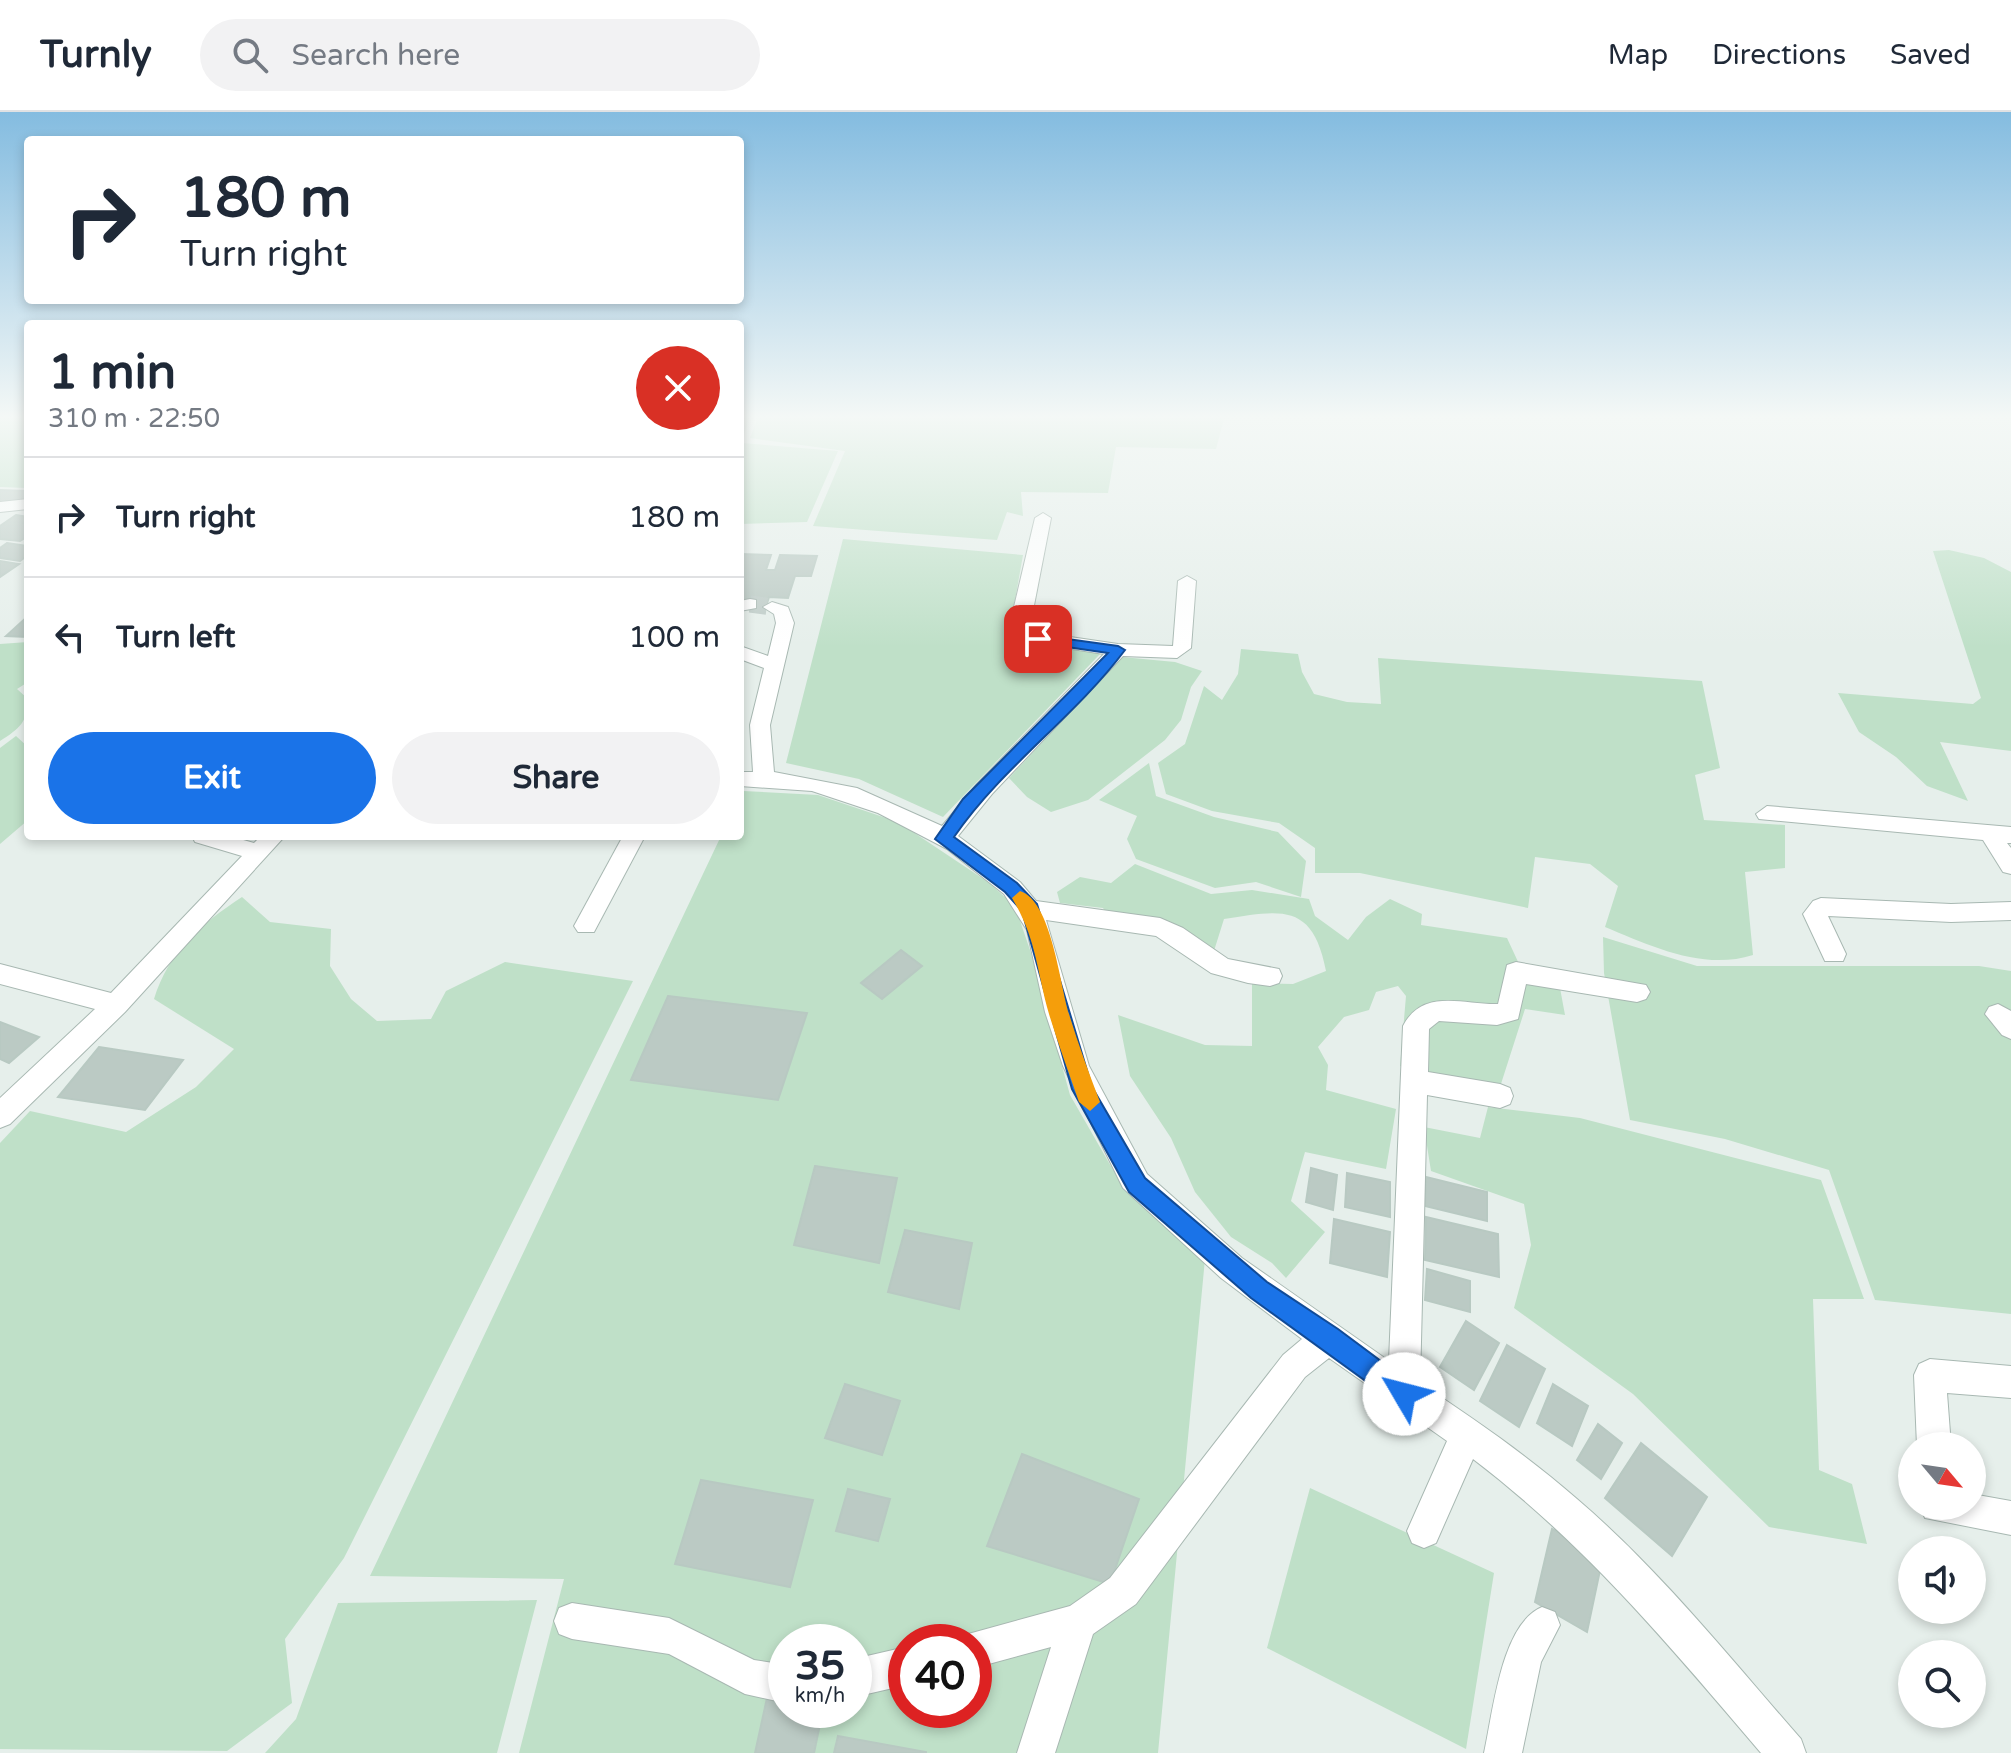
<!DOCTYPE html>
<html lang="en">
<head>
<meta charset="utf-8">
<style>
  :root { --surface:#fff; --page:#f2f2f3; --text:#1f2937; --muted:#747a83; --line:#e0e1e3; --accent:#1a73e8 }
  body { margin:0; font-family:"Varela Round",sans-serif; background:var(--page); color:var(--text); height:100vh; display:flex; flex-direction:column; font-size:30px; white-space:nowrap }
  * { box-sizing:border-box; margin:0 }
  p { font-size:26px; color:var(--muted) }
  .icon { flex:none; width:44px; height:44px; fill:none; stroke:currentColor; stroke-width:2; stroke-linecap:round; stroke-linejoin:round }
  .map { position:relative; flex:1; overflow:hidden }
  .sheet { position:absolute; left:24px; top:208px; width:720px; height:520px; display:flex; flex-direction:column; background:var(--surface); border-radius:8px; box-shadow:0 4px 12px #0003 }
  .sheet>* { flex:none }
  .hud { position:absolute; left:24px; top:24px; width:720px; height:168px; border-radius:8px; box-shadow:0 4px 12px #0003; background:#fff; color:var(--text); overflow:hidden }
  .needle { width:52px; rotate:119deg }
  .controls { position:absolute; left:1898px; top:1320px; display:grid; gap:16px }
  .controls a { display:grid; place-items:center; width:88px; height:88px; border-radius:50%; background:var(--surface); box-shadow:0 4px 12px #0003; font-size:40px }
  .speed { position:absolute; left:768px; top:1512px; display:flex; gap:16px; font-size:40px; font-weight:700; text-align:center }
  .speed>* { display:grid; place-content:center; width:104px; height:104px; border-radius:50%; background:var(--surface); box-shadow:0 4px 12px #0003; line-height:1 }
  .speed small { font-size:20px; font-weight:400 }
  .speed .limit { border:12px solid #d22; background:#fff; color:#111 }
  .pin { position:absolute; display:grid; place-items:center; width:68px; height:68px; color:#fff; margin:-34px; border-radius:16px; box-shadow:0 4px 12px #0006 }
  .me { position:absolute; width:88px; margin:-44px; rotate:307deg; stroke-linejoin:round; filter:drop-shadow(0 0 6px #0008) }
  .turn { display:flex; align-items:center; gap:28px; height:168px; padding:0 24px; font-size:36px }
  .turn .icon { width:104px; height:104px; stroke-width:2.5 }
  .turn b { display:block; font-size:56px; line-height:68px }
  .round { display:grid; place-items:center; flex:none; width:84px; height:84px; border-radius:42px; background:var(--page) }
  .summary { display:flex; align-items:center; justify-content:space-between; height:136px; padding:0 24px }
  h1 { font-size:48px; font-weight:700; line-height:60px }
  .cta { display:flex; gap:16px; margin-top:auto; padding:16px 24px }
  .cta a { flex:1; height:92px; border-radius:48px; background:var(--accent); color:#fff; font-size:32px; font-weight:700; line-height:92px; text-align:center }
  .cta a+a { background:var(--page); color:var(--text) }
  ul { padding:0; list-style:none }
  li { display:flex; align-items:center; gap:24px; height:120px; padding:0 24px; border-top:2px solid var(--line) }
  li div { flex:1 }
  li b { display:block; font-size:30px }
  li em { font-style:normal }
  header { display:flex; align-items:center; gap:48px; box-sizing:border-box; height:112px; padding:0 40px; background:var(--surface); border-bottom:2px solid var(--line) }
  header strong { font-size:38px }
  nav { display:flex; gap:44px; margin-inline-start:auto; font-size:28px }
  .search { width:560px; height:72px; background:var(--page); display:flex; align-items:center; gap:20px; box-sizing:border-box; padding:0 28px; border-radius:44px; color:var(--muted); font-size:30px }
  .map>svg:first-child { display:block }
</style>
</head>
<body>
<header>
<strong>Turnly</strong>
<div class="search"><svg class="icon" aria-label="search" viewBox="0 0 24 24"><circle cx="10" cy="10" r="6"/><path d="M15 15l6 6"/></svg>Search here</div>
<nav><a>Map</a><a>Directions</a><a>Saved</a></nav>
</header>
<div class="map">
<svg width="2011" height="1641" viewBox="0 0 2011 1641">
  <rect width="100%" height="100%" fill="#e6efeb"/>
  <g fill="#bfe0c8" fill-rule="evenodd">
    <polygon points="0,305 28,305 26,376 0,375"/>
    <polygon points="740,305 749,305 742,331 838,339 807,410 740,412"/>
    <polygon points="758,305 1247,305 1224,307 1216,337 1116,335 1108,381 1021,380 1023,404 1007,400 997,428 813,414 845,339 750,326"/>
    <polygon points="843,427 1023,443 1009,522 1018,531 1101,541 943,705 859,667 786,651"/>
    <polygon points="1949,438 1984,446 2011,460 2011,639 1940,630 1968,689 1927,674 1896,645 1859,620 1838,581 1973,592 1981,586 1933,439"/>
    <path d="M28,530V570L17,577L28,587C28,610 19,617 0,629V532Z"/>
    <path d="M1241,537L1298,542L1302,560L1314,582L1347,590L1381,592L1378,546L1702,569L1720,656L1695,663L1704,708L1785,713V756L1745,760L1753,843C1703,859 1651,834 1605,815L1618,774L1590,752L1535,745L1528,796L1360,761H1315V736L1279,711L1212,699L1166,682L1158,651L1185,632L1204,574L1222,588L1238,562Z"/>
    <polygon points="1122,545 1175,550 1202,559 1191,575 1181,608 1165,628 1088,688 1051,700 1027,685 1009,666"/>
    <polygon points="16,624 28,635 28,708 0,732 0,636"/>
    <polygon points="1149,651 1156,684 1214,705 1278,720 1306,749 1301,785 1256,770 1215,776 1136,747 1127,727 1137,704 1099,688"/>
    <path d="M743,679L818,683L898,710L988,770L1015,794L1030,838L1070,983L1124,1077L1205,1147L1158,1641H519L564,1467L370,1464L721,724H740ZM786,1530H854V1598H786ZM906,1530H974V1598H906Z"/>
    <path d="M1135,752L1211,782L1252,778L1309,787L1315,804L1348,828L1366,805L1390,787L1422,802L1421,813L1507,826L1526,867L1560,876L1565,903L1525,897L1500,975L1400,954L1406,884L1398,874L1376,880L1369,898L1344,905L1318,935L1328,953L1326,978L1396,997L1386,1057L1305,1040L1291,1089L1325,1120L1286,1166L1272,1151L1231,1125L1195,1080L1171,1026L1130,964L1118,903L1205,933L1252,934V871L1293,872L1326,859C1313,790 1281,798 1224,807L1213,842L1157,822L1114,813L1103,796L1060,791L1057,780L1080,765L1111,771Z"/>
    <path d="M242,785L270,810L331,817L330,854L351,887L377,909L431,907L446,879L505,850L633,869L344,1446L285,1527L292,1591L227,1639L0,1637V1031L30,999L126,1020L196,975L234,937L154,887C169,839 201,812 242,785Z"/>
    <polygon points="1603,825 1697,854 1979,854 2011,859 2011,1202 1875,1188 1829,1058 1725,1027 1630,1008 1604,861"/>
    <polygon points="1488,995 1580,1006 1821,1068 1864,1187 1813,1187 1819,1358 1852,1372 1867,1432 1769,1415 1633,1282 1514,1196 1531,1133 1524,1092 1431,1059 1424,1015 1480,1026"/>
    <polygon points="1310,1376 1494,1461 1466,1637 1267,1536"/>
    <polygon points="537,1488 497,1641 265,1641 296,1607 338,1491"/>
  </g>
  <g fill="#bbcac4" stroke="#b8c9c2" stroke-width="2">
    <polygon points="0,378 25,379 28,387 0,391"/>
    <polygon points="16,403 28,405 23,411 28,412 28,424 20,429 0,427 0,414"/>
    <polygon points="7,431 28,434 28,443 20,449 0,446 0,436"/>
    <polygon points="740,442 771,443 766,458 775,458 780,443 817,444 811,464 795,464 788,486 769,485 765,498 746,497 749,487 740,487"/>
    <polygon points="0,449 19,452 0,465"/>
    <polygon points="28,504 28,525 6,524"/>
    <polygon points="901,838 922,854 882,887 861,871"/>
    <polygon points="668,884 807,901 778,988 631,968"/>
    <polygon points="0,910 39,925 9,951 0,947"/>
    <polygon points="99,935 183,948 145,998 58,985"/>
    <polygon points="815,1054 897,1066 879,1151 794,1133"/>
    <polygon points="1311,1056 1337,1063 1333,1098 1306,1090"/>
    <polygon points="1347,1061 1390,1070 1390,1105 1345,1095"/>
    <polygon points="1426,1065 1487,1080 1487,1109 1425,1094"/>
    <polygon points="1426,1105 1498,1122 1499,1165 1425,1148"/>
    <polygon points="1334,1107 1390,1120 1387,1165 1330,1151"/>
    <polygon points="905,1118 972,1131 959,1197 888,1180"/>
    <polygon points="1427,1157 1470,1169 1470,1200 1425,1188"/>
    <polygon points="1466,1209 1499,1231 1474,1278 1440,1255"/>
    <polygon points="1507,1233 1545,1257 1519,1315 1480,1289"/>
    <polygon points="845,1272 900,1289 882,1343 825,1326"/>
    <polygon points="1553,1272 1588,1294 1572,1334 1537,1311"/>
    <polygon points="1598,1312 1622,1331 1601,1367 1577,1348"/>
    <polygon points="1641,1331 1707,1385 1672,1444 1605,1386"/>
    <polygon points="1022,1342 1139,1387 1110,1472 987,1434"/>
    <polygon points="701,1368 813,1388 790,1475 675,1452"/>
    <polygon points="848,1377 890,1387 878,1429 836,1419"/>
    <polygon points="1552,1417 1603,1444 1587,1520 1535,1490"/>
    <polygon points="767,1586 786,1589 786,1598 823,1598 814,1641 755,1641"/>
    <polygon points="838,1624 926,1640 926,1641 834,1641"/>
  </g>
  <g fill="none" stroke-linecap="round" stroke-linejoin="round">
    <polyline stroke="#bfccc8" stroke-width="17" stroke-dasharray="17 8" stroke-linecap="butt" points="750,492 772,495"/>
    <g stroke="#a8b8b2" stroke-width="2">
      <g id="minor">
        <polygon points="28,387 28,397 0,400 0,390"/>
        <path d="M1043,401L1051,406L1029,519L1118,532L1173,534L1178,469L1187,464L1196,469L1191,536L1177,546L1123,544L992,682L958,724L1020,770L1036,789L1160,806L1183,816L1228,847L1279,857L1282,864L1279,871L1270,874L1248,871L1211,861L1156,824L1046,808L1089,954L1147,1062L1242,1146L1389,1249L1403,914C1423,875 1464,893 1498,892L1507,853L1516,850L1646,873L1650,880L1646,887L1637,890L1526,872L1518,907L1497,913L1439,909L1429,917L1428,960L1500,972L1510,976L1513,984L1510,992L1500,996L1427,983L1420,1271C1474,1307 1528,1344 1577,1387C1660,1458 1729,1545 1801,1627L1806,1641H1761C1670,1534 1586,1433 1473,1347L1436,1431L1424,1436L1412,1431L1407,1419L1447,1329L1329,1246L1305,1265L1136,1492L1093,1522L1055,1641H1017L1051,1535L974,1556V1530H958L961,1524L1070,1494L1110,1466L1283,1243L1302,1227L1221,1166L1123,1076L1063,954L1045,900L1027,818L1004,782L947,737L878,701L812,679L740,674V660H753L750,613L764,556L740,547V534L768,544L776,511L774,502L763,495L772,490L788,495L794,511L770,613L774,660L857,676L942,714L977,672L1104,542L1015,528L1009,516L1035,406Z"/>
        <polygon points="750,487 756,488 756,496 740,499 740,489"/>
        <polygon points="1767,694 2011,715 2011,731 2007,731 2011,736 2011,762 2003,760 1983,728 1759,707 1756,702"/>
        <polygon points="192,724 229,724 254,731 261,724 285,724 125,900 10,1012 0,1016 0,986 95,897 0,872 0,852 111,881 242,744 195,730"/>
        <polygon points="623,724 645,724 594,820 578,820 574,814"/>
        <polygon points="1821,786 1951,792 2011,790 2011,808 1951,810 1828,804 1846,842 1843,849 1825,849 1803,802 1813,789"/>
        <polygon points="1998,892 2011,899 2011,927 2002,923 1985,902 1989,895"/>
        <polygon points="1930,1247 2011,1254 2011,1286 1947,1281 1951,1334 1917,1334 1914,1263 1919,1252"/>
        <polygon points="1972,1382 2011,1389 2011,1423 1925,1406 1920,1394 1972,1394"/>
        <polygon points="572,1491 669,1506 754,1548 786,1553 786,1591 745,1582 669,1542 572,1527 559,1522 554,1509 559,1496"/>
        <path d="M1542,1495L1555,1500L1560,1513L1541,1550L1522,1641H1484C1493,1601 1501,1512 1542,1495Z"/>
        <polygon points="906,1535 906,1573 854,1585 854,1547"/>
      </g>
    </g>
    <use href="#minor" fill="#fff" fill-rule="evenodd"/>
  </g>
  <linearGradient id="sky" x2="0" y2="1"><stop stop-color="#84bce0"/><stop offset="0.57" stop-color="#f4f8f6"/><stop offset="1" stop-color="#f4f8f6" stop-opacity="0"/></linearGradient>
  <rect width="2011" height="535" fill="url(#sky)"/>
  <path fill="#1a73e8" stroke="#114b97" stroke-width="2" d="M1038,523L1118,534L1125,538C1074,606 1002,655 954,725L1017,771L1037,792L1092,975L1145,1066L1267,1170L1338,1217L1413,1273L1417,1282L1413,1291L1404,1294L1396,1291L1251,1186L1129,1080L1072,977L1022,799L1005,780L935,727L963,687L1108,541L1033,530L1031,527Z"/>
  <path fill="#f59e0b" d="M1020,779C1052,789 1060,874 1069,902C1078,932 1089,961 1100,990L1090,999L1079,990C1069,961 1058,932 1049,902C1036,856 1037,828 1012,786Z"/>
</svg>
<div class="controls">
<a><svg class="needle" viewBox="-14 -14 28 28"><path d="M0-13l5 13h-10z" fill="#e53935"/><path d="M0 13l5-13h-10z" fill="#747a83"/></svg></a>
<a><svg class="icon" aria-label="sound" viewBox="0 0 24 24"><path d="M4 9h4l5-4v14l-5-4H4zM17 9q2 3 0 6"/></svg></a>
<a><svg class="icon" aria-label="search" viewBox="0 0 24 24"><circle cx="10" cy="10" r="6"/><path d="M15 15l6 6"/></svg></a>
</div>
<div class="speed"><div>35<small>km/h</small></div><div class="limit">40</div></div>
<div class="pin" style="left:1038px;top:527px;background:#d93025"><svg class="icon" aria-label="arrive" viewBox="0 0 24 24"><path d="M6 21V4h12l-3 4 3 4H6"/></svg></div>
<svg class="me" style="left:1404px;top:1282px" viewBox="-20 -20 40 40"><circle r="19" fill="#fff"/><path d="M0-13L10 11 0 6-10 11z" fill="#1a73e8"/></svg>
<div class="hud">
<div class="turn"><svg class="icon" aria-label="right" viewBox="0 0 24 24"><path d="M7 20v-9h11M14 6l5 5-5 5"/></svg><div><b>180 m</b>Turn right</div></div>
</div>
<section class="sheet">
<div class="summary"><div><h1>1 min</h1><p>310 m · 22:50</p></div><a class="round" style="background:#d93025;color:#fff"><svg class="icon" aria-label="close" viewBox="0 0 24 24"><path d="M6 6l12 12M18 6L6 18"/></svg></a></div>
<ul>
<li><svg class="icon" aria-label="right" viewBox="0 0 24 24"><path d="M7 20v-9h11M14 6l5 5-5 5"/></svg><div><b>Turn right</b></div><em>180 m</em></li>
<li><svg class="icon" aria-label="left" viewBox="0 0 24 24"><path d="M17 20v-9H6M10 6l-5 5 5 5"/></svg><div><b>Turn left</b></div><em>100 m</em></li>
</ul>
<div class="cta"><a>Exit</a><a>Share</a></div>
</section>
</div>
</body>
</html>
